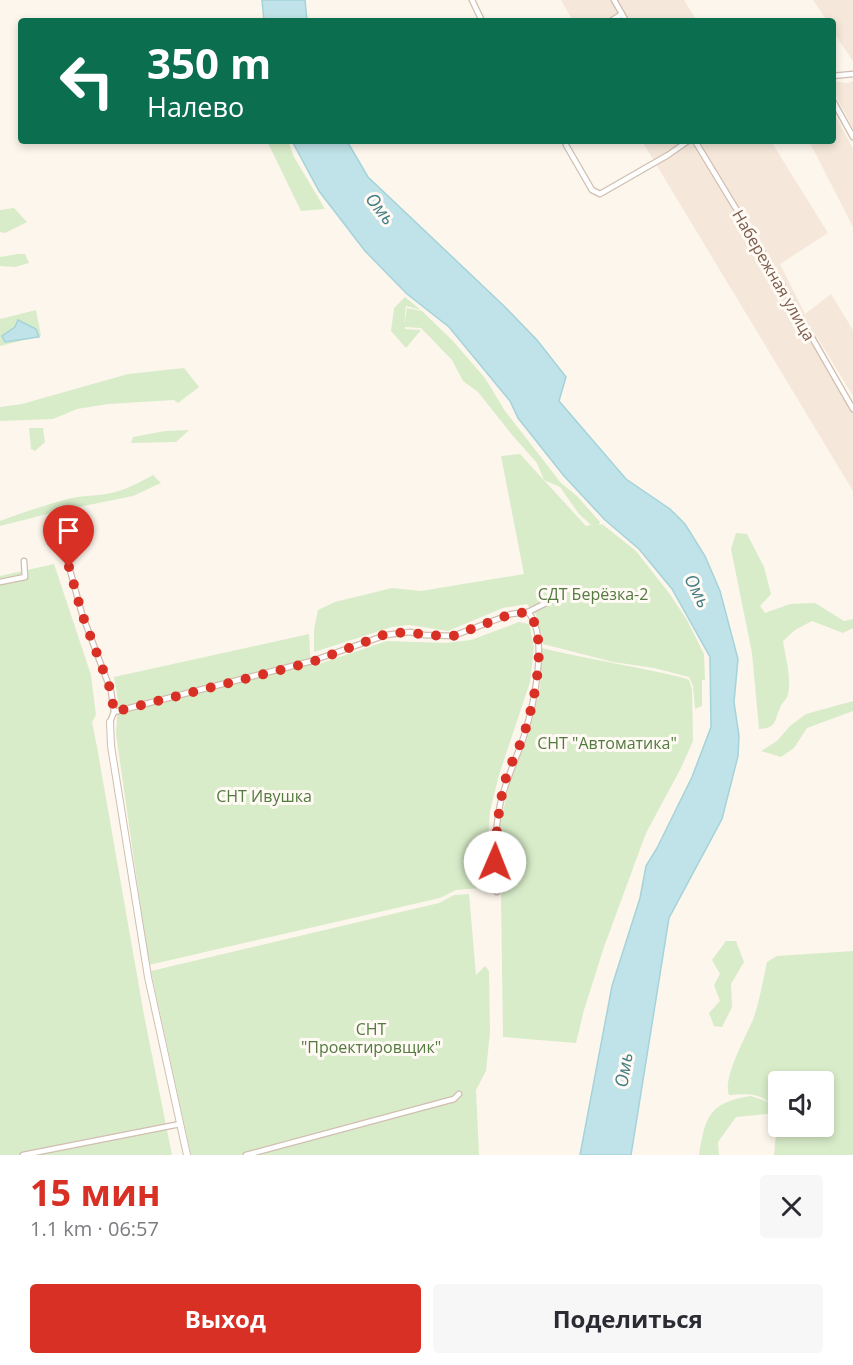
<!DOCTYPE html>
<html lang="ru">
<head>
<meta charset="utf-8">
<style>
  :root { --surface:#fff; --page:#f7f7f7; --text:#2b2b33; --muted:#7c7c81; --accent:#d93025 }
  body { margin:0; font-family:"Open Sans",sans-serif; background:var(--page); color:var(--text); height:100vh; display:flex; flex-direction:column; font-size:22px; white-space:nowrap }
  * { box-sizing:border-box; margin:0 }
  p { font-size:20px; color:var(--muted) }
  .icon { flex:none; width:33px; height:33px; fill:none; stroke:currentColor; stroke-width:2; stroke-linecap:round; stroke-linejoin:round }
  .map { position:relative; height:1155px; overflow:hidden }
  .sheet { display:flex; flex-direction:column; background:var(--surface); flex:1 }
  .sheet>* { flex:none }
  .guide { position:absolute; left:18px; top:18px; width:818px; height:126px; border-radius:6px; box-shadow:0 3px 9px #0003; background:#0b6e4f; color:#fff; overflow:hidden }
  .tools { position:absolute; left:768px; top:1071px; display:grid; gap:12px }
  .tools a { display:grid; place-items:center; width:66px; height:66px; border-radius:6px; background:var(--surface); box-shadow:0 3px 9px #0003; font-size:30px }
  .pin { position:absolute; display:grid; place-items:center; width:51px; height:51px; color:#fff; margin:-62px -26px; border-radius:50% 50% 50% 0; rotate:-45deg; box-shadow:0 0 6px #0007 }
  .pin .icon { rotate:45deg }
  .me { position:absolute; width:66px; margin:-33px; rotate:1deg; stroke-linejoin:round; filter:drop-shadow(0 0 4px #0008) }
  .turn { display:flex; align-items:center; gap:21px; height:126px; padding:0 30px; font-size:27px }
  .turn .icon { width:78px; height:78px; stroke-width:2.5 }
  .turn b { display:block; font-size:42px; line-height:51px }
  .round { display:grid; place-items:center; flex:none; width:63px; height:63px; border-radius:6px; background:var(--page) }
  .overview { display:flex; align-items:center; justify-content:space-between; height:102px; padding:0 30px }
  h1 { font-size:36px; font-weight:700; line-height:45px; color:var(--accent) }
  .button { display:flex; gap:12px; margin-top:auto; padding:12px 30px }
  .button a { flex:1; height:69px; border-radius:6px; background:var(--accent); color:#fff; font-size:24px; font-weight:700; line-height:69px; text-align:center }
  .button a+a { background:var(--page); color:var(--text) }
  .map>svg:first-child { display:block }
</style>
</head>
<body>
<div class="map">
<svg width="853" height="1155" viewBox="0 0 853 1155">
  <rect width="100%" height="100%" fill="#fdf6ec"/>
  <g fill="#f5e8da">
    <polygon points="561,0 684,0 697,21 573,21"/>
    <polygon points="813,0 853,0 853,61 834,33 832,21 827,21"/>
    <polygon points="832,81 848,83 853,81 853,129 833,90"/>
    <polygon points="833,111 853,149 853,227 809,141 832,141"/>
    <polygon points="642,141 771,141 828,233 780,264 805,314 831,294 853,330 853,396 814,332 853,408 853,491"/>
  </g>
  <g fill="#d8ecc9">
    <polygon points="267,141 288,141 294,157 325,209 301,211"/>
    <polygon points="14,208 27,222 5,233 0,232 0,210"/>
    <polygon points="18,254 25,254 29,263 15,267 0,266 0,257"/>
    <polygon points="405,297 421,310 406,306 404,326 407,308 422,311 452,340 485,378 505,411 561,483 577,496 600,522 599,525 602,524 636,551 669,593 687,620 704,654 705,680 702,680 702,706 695,709 693,686 689,677 654,668 613,662 543,644 536,615 527,604 503,608 448,631 409,625 392,627 314,652 314,629 318,610 335,602 392,588 421,591 524,574 501,456 520,454 586,526 591,525 579,514 560,487 544,480 537,463 513,436 478,392 463,381 452,360 421,328 405,327 405,329 421,330 406,348 391,331 394,308"/>
    <polygon points="36,310 41,336 0,346 0,319"/>
    <polygon points="184,368 199,387 178,403 174,400 108,404 77,409 53,419 0,421 0,407 22,404 128,374"/>
    <polygon points="29,428 43,428 45,442 35,451 31,449"/>
    <polygon points="189,430 176,442 131,443 133,437 165,431"/>
    <path d="M153,475L161,483L133,496L59,511L0,526V521C24,512 48,504 72,498C88,495 104,496 119,491C131,487 142,481 153,475Z"/>
    <path d="M736,533L747,534L764,567L771,594L760,606L765,613L790,604L815,603L844,621L853,619V628L843,633L812,621L795,630L783,641C785,655 793,683 787,697C785,701 781,704 780,708C774,721 777,728 759,729L752,653L731,549Z"/>
    <polygon points="54,564 91,675 96,715 92,722 97,747 144,1015 172,1155 0,1155 0,576"/>
    <polygon points="519,622 529,624 534,647 530,682 499,775 490,811 487,855 481,888 456,890 440,898 149,965 116,734 118,700 114,677 309,634 310,654 313,666 387,641 446,643 471,640"/>
    <path d="M542,648C589,660 637,666 684,678L689,680L692,689L693,741L681,768L646,833L604,947L584,1010L576,1043L503,1037L500,825L510,780L530,729L540,687Z"/>
    <polygon points="853,701 853,711 807,728 794,748 781,757 761,751 777,741 790,726 806,714"/>
    <polygon points="469,894 476,975 485,966 489,971 490,1032 486,1071 476,1090 479,1155 191,1155 151,971 439,903 454,895"/>
    <polygon points="726,941 736,941 744,962 731,984 732,1007 722,1027 714,1026 709,1013 720,1001 714,985 720,974 712,960"/>
    <path d="M853,951V1155H774L778,1113V1126H824V1082H778V1112C762,1093 753,1093 729,1095C722,1078 747,1035 754,1017C760,999 763,980 767,962L777,956Z"/>
    <path d="M751,1096L768,1102L777,1113L736,1117L718,1142L719,1155H699C705,1117 709,1102 751,1096Z"/>
  </g>
  <g fill="#bfe3e8" stroke="#a5d3da" stroke-width="1.5">
    <polygon points="262,0 305,0 307,21 264,21"/>
    <polygon points="292,141 347,141 368,177 504,306 537,340 566,377 559,401 626,479 670,509 685,524 705,556 720,591 738,659 734,702 739,736 738,756 722,819 669,918 631,1155 580,1155 612,986 640,898 646,866 657,848 692,777 711,727 710,657 672,589 639,549 605,520 564,476 518,418 510,401 449,327 407,294 365,251 319,191"/>
    <polygon points="18,320 36,329 39,337 5,342 2,336 15,327"/>
  </g>
  <g fill="none" stroke-linecap="round" stroke-linejoin="round">
    <g stroke="#d1beb0" stroke-width="7">
      <g id="minor">
        <polyline points="472,0 482,21"/>
        <polyline points="614,0 626,21"/>
        <polyline points="611,21 622,14"/>
        <polyline points="832,76 853,74"/>
        <polyline points="832,99 853,137"/>
        <polyline points="695,141 772,268 853,409"/>
        <polyline points="566,145 592,190 600,194 668,155 688,141"/>
        <polyline points="65,552 82,614 111,691 114,712 110,722"/>
        <polyline points="0,582 25,577 24,561"/>
        <polyline points="114,712 312,661 386,635 410,632 424,635 453,636 511,614 528,612 550,601"/>
        <path d="M497,892C495,863 494,834 500,805C505,781 516,760 524,736C533,707 550,637 528,612"/>
        <polyline points="23,1155 180,1124"/>
        <polyline points="246,1155 454,1099 459,1094"/>
      </g>
    </g>
    <g stroke="#d1beb0" stroke-width="8">
      <polyline id="tertiary" points="110,722 111,746 148,977 187,1155"/>
    </g>
    <use href="#minor" stroke="#fff" stroke-width="4.5"/>
    <use href="#tertiary" stroke="#fff" stroke-width="6"/>
  </g>
  <g fill="none" stroke-linecap="round" stroke-linejoin="round">
    <path stroke="#d93025" stroke-width="10" stroke-dasharray="0 18" d="M69,567L82,614L111,691L114,712L312,662L386,634L410,632L424,635L453,636L511,614L528,612C550,637 533,708 523,737C517,753 508,768 504,785C498,811 496,836 495,862"/>
  </g>
  <g text-anchor="middle" stroke-width="6" stroke-linejoin="round" paint-order="stroke">
    <g font-size="16" fill="#7a5c4d" stroke="#fffaf3">
      <text transform="translate(774 275) rotate(60)" y="6">Набережная улица</text>
    </g>
    <g font-size="16" fill="#537a41" stroke="#fffaf3">
      <text x="593" y="600">СДТ Берёзка-2</text>
      <text x="607" y="749">СНТ "Автоматика"</text>
      <text x="264" y="802">СНТ Ивушка</text>
      <text x="371" y="1035">СНТ<tspan x="371" dy="18">"Проектировщик"</tspan></text>
    </g>
    <g font-size="18" font-style="italic" fill="#437c86" stroke="#fffaf3">
      <text transform="translate(380 209) rotate(52)" y="6">Омь</text>
      <text transform="translate(697 591) rotate(63)" y="6">Омь</text>
      <text transform="translate(624 1070) rotate(-80)" y="6">Омь</text>
    </g>
  </g>
</svg>
<div class="tools">
<a><svg class="icon" aria-label="sound" viewBox="0 0 24 24"><path d="M4 9h4l5-4v14l-5-4H4zM17 9q2 3 0 6"/></svg></a>
</div>
<div class="pin" style="left:69px;top:567px;background:#d93025"><svg class="icon" aria-label="arrive" viewBox="0 0 24 24"><path d="M6 21V4h12l-3 4 3 4H6"/></svg></div>
<svg class="me" style="left:495px;top:862px" viewBox="-20 -20 40 40"><circle r="19" fill="#fff"/><path d="M0-13L10 11 0 6-10 11z" fill="#d93025"/></svg>
<div class="guide">
<div class="turn"><svg class="icon" aria-label="left" viewBox="0 0 24 24"><path d="M17 20v-9H6M10 6l-5 5 5 5"/></svg><div><b>350 m</b>Налево</div></div>
</div>
</div>
<section class="sheet">
<div class="overview"><div><h1>15 мин</h1><p>1.1 km · 06:57</p></div><a class="round"><svg class="icon" aria-label="close" viewBox="0 0 24 24"><path d="M6 6l12 12M18 6L6 18"/></svg></a></div>
<div class="button"><a>Выход</a><a>Поделиться</a></div>
</section>
</body>
</html>
